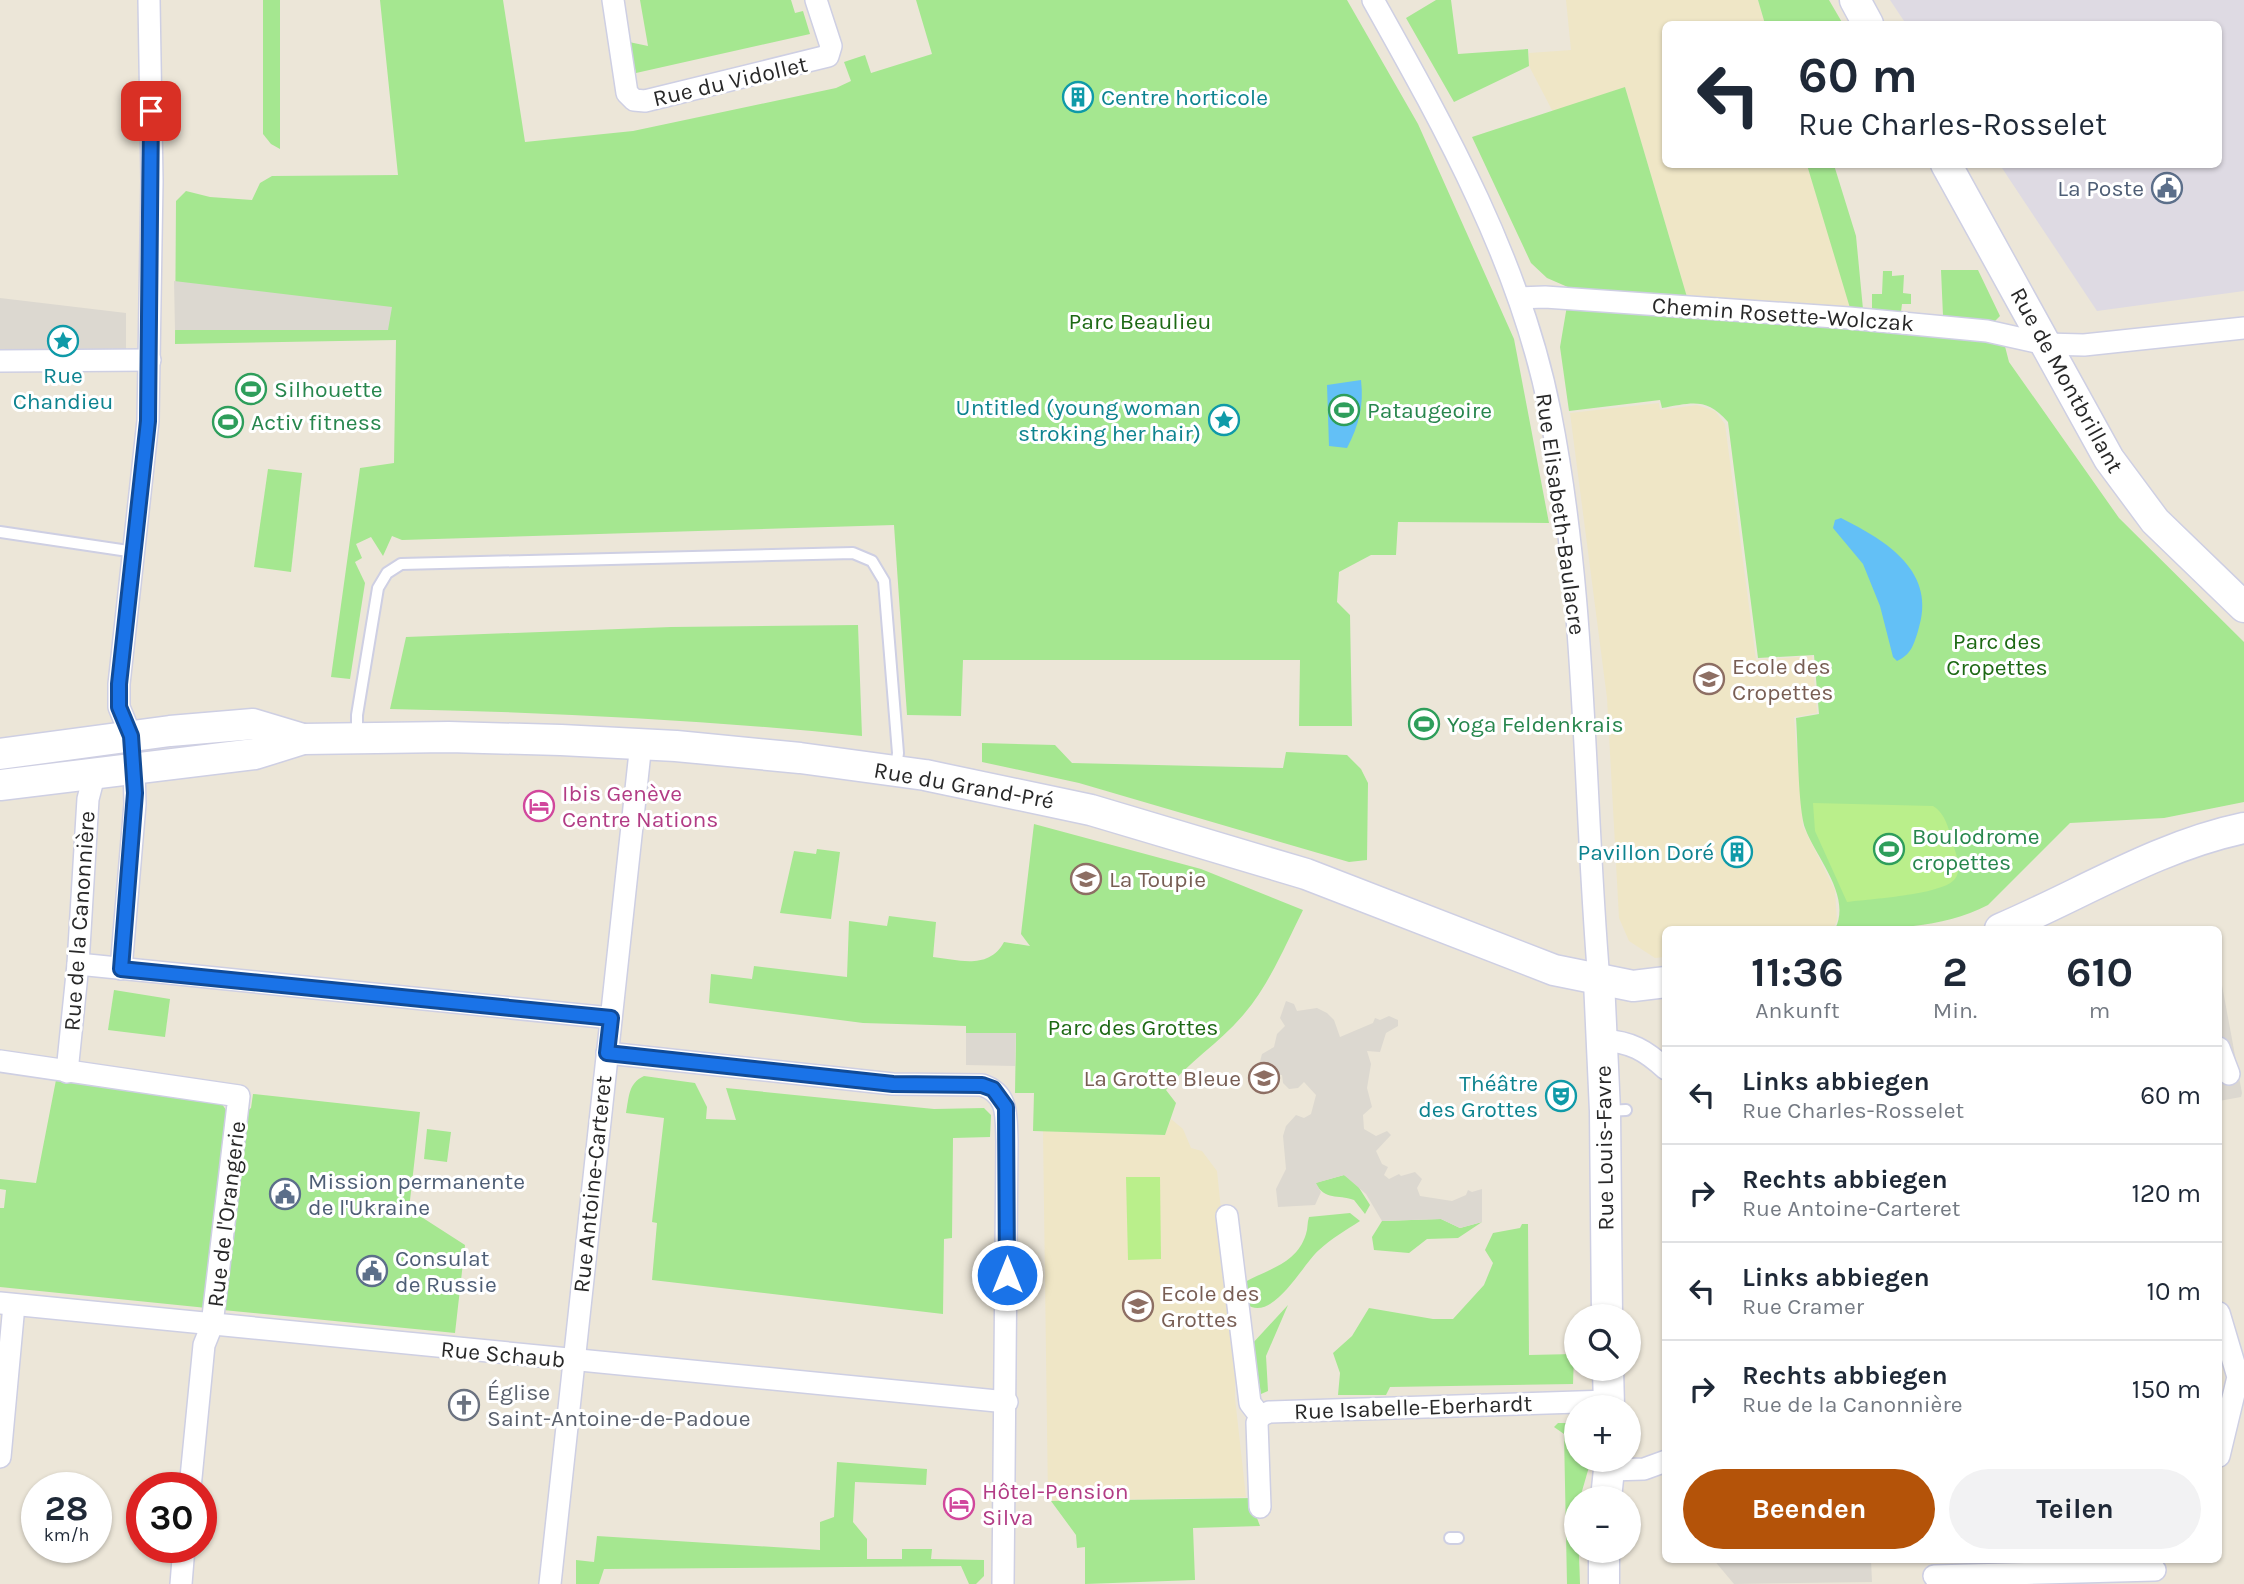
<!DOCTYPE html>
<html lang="de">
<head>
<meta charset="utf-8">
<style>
  :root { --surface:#fff; --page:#f2f2f3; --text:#1f2937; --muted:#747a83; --line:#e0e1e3; --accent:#b45309 }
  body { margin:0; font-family:Karla,sans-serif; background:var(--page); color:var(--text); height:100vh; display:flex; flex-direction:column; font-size:26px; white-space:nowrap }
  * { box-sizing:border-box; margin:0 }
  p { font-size:23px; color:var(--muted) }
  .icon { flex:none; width:38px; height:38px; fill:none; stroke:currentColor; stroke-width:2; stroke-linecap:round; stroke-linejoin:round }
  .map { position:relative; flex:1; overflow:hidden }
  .drawer { position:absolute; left:1662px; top:926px; width:560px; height:637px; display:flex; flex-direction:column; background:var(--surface); border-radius:10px; box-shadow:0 2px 5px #0004 }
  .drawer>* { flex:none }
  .guide { position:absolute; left:1662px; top:21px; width:560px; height:147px; border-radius:10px; box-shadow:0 2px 5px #0004; background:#fff; color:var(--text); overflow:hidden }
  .tools { position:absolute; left:1564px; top:1304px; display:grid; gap:14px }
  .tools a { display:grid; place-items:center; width:77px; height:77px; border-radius:50%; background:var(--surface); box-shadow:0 2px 5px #0004; font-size:35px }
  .speed { position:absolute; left:21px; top:1472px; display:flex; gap:14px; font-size:35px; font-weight:700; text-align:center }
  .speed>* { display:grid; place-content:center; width:91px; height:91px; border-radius:50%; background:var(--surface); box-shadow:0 2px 5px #0004; line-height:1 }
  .speed small { font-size:18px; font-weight:400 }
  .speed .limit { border:10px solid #d22; background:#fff; color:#111 }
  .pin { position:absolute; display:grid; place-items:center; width:60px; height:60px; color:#fff; margin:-30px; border-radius:14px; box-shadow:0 4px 10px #0006 }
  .me { position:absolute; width:77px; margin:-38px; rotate:0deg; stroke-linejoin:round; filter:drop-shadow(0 0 5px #0008) }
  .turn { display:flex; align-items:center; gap:24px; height:147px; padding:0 21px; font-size:32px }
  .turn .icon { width:91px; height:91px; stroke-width:2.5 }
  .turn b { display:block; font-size:49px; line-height:60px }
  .eta { display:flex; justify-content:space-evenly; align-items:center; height:119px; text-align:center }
  .eta b { font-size:42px; font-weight:700; line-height:49px }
  .cta { display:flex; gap:14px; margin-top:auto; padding:14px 21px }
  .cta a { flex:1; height:80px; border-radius:42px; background:var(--accent); color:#fff; font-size:28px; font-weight:700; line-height:80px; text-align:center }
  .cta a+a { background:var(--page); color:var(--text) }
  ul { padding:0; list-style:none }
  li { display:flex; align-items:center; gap:21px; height:98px; padding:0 21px; border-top:2px solid var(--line) }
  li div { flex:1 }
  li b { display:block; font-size:26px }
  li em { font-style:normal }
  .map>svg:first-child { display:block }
</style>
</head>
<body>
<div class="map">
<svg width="2244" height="1584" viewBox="0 0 2244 1584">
  <rect width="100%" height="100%" fill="#ece6d8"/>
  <polygon fill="#dedae3" points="1890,0 2244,0 2244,291 2097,311 2000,165 2219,164 2219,24 1906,24"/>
  <g fill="#efe6c6">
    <polygon points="1566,0 1758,0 1765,24 1666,24 1666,164 1807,165 1851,308 1687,297 1625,87 1553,112 1529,66 1529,53 1571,50"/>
    <polygon points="1659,403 1660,410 1697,405 1715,411 1725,424 1756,660 1812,656 1817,713 1794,717 1803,826 1835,890 1837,921 1833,929 1666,929 1666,957 1655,958 1629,941 1619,918 1607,698 1570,413"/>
    <polygon points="1171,1119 1183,1129 1191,1148 1202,1151 1217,1171 1235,1345 1235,1398 1246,1497 1048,1501 1043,1131 1165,1135"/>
  </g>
  <g fill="#a5e790">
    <polygon points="263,0 280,0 280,149 271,144 263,134"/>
    <polygon points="380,0 503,0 525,142 633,131 836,88 851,81 844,62 865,55 871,73 932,54 916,0 1347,0 1418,124 1514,339 1549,523 1398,522 1396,555 1371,555 1339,572 1337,602 1350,615 1352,726 1299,726 1300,660 963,660 961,716 907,715 894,525 402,540 392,536 383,556 371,537 356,544 362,558 355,562 365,583 350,679 331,677 360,468 394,463 396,340 175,344 176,201 186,191 210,197 252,200 260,183 272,176 398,175"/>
    <polygon points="640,0 791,0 795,13 803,11 810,34 636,73 629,42 648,46"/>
    <polygon points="1436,0 1451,0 1458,54 1528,49 1529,66 1454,102 1406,18"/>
    <polygon points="1758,0 1829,0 1843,24 1765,24"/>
    <path d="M1625,87L1687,297L1850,308L1807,165H1834L1856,236L1863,309H1872V294H1882L1883,271H1892V276L1904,275L1903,293L1911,294V304H1902L1901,312L1943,316L1941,270H1978L2000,316L1994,322L1999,323L2009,362L2119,518L2244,642V802L2164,818L2070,823L1988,905C1941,929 1887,929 1835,929C1852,896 1816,858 1805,828C1798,807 1798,744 1796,718L1819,714L1814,655L1758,658L1728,422C1706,397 1692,403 1662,408L1660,400L1569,411L1560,347L1570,288L1547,278L1531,263L1472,137Z"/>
    <polygon points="268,469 302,473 291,572 254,567"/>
    <path d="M858,625L862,736C705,720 548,712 390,709L406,637L671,627Z"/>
    <polygon points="982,743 1055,745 1072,763 1283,768 1286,752 1347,755 1361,769 1368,783 1367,860 1349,862 1079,783 982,762"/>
    <path d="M1034,824L1201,869L1303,910C1286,944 1269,985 1244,1014C1220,1043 1189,1061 1166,1090L1176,1103L1165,1135L1033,1131L1034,1093H1015L1016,1033H966V1026L863,1023L709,1003L711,974L752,979L754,966L847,977L849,921L887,926L889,916L936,922L933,957C959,960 989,970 1004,942L1030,946L1021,934Z"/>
    <polygon points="817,849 840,852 831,919 780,913 794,851 816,854"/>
    <polygon points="114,990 170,999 165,1037 108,1030"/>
    <path d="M644,1076L695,1083L707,1107L706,1119L736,1120L726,1088L934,1109L984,1108L991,1115L990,1137L953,1138L952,1238L944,1239L943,1314L652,1280L657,1223L652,1222L664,1118L626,1113C629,1098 628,1083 644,1076Z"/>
    <polygon points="56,1080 222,1104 228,1113 207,1308 0,1287 0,1208 4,1208 6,1190 0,1189 0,1179 36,1183"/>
    <polygon points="253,1094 420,1112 409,1209 465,1245 455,1333 223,1310 243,1114 251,1108"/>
    <polygon points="427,1129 451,1132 447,1162 424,1159"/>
    <path d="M1344,1175L1356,1183L1370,1205L1365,1214L1354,1200C1337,1194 1326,1201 1315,1183Z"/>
    <path d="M1350,1213L1360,1221C1346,1230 1331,1239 1319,1250C1302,1265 1272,1324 1246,1304L1245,1282C1268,1269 1297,1264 1306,1234C1308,1228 1307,1223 1309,1217Z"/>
    <polygon points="1441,1219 1460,1228 1482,1222 1458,1238 1427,1239 1409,1253 1374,1250 1372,1237 1382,1221"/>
    <polygon points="1522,1224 1528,1224 1529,1355 1574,1354 1573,1384 1390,1387 1386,1395 1338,1395 1340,1373 1333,1353 1352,1336 1369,1308 1433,1319 1453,1319 1484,1285 1493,1263 1485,1250 1493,1233 1520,1228"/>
    <polygon points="1288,1305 1266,1356 1268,1391 1261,1394 1252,1344"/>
    <polygon points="1558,1423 1577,1423 1577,1460 1591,1460 1580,1498 1577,1498 1580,1584 1567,1584 1564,1434 1554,1427"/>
    <polygon points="837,1462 927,1469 926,1485 855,1482 853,1522 867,1539 867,1559 902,1559 902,1549 932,1549 931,1559 984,1560 984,1576 976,1584 969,1584 961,1566 604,1569 599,1584 576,1584 576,1560 594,1562 597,1536 820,1550 820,1522 834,1517"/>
    <polygon points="1254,1498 1252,1505 1260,1526 1193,1528 1195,1580 1085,1584 1085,1547 1077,1548 1076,1535 1051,1501"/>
  </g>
  <g fill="#baef8b">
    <path d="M1813,803L1933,806C1946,814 1949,830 1953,844C1956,854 1963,871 1954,880C1940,895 1869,899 1847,902L1815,831Z"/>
    <polygon points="1126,1177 1160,1177 1161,1259 1128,1260"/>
  </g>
  <g fill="#dcd8d0">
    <polygon points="174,281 392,307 388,330 175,330"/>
    <polygon points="0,298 126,313 126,368 0,367"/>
    <polygon points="2219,969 2242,1093 2241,1097 2219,1101"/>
    <polygon points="1286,1001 1294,1004 1297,1011 1317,1008 1327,1013 1334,1020 1340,1037 1373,1023 1375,1018 1380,1020 1389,1016 1398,1020 1398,1026 1386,1033 1380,1052 1367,1051 1371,1064 1367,1088 1372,1107 1363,1115 1364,1129 1376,1136 1387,1131 1391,1135 1376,1151 1382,1164 1388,1167 1384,1175 1389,1179 1399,1174 1401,1176 1415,1172 1422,1179 1417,1188 1420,1196 1452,1201 1466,1195 1468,1190 1472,1192 1482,1189 1482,1222 1460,1228 1441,1219 1382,1221 1366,1194 1344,1175 1316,1183 1321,1192 1315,1205 1278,1207 1276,1189 1286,1169 1283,1136 1286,1126 1296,1115 1304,1118 1311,1114 1316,1095 1304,1082 1298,1088 1289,1089 1283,1083 1282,1075 1263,1074 1258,1069 1262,1054 1274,1047 1277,1034 1285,1026 1280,1018"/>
    <polygon points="966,1033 1016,1033 1015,1066 966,1065"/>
    <polygon points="1713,1559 1871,1559 1872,1582 1734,1584"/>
  </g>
  <g fill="#63c0f6">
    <path d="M1361,380C1364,405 1359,425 1347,448L1329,446L1327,385Z"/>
    <path d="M1841,518C1887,541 1938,572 1918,631C1914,644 1911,655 1897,661L1893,657L1880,606L1863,564L1833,528L1835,520Z"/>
  </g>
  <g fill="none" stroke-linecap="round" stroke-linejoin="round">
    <g stroke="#cecfe3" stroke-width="14">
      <g id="lane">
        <polyline points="0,532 135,552"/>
        <polyline points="357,737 357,715 378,588 387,573 401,564 853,553 872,561 884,581 898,753 896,768"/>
        <polyline points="1607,1111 1626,1110"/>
        <polyline points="1450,1538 1458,1538"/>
      </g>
    </g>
    <g stroke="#cecfe3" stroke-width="24">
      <g id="street">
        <polyline points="613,0 627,93 634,100 645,101 828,56 831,46 816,0"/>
        <path d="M1373,0C1446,130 1521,264 1550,412C1587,599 1583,791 1599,981"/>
        <polyline points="1519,298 1545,297 1849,318 1987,331 2045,344 2084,345 2244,328"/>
        <polyline points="0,361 150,360"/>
        <polyline points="131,736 119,707 119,684 148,421 152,181 149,0"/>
        <polyline points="78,964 611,1018"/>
        <polyline points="121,969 135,804 134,767"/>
        <path d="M1603,1040C1631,1042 1645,1050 1666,1069"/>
        <polyline points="2219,1048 2229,1074"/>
        <path d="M607,1053L893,1084L982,1085C1009,1094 1006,1116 1007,1141L1003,1584"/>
        <polyline points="0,1061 239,1096 212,1325 204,1345 190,1488"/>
        <polyline points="67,1072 78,964 88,799 95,772"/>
        <polyline points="1227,1216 1250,1403 1260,1416"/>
        <polyline points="0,1303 1007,1402"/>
        <polyline points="2219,1313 2238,1377 2219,1456"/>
        <polyline points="1260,1416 1269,1412 1609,1401"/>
        <polyline points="0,1457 14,1305"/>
        <polyline points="1610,1470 1644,1469 1666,1461"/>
        <polyline points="1260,1507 1257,1423 1260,1416"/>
        <polyline points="1934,1576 2155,1570"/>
        <polyline points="181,1584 184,1547"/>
        <polyline points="550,1584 641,743"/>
      </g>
    </g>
    <g stroke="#cecfe3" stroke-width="33">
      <g id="secondary">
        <polyline points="1855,0 1868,24"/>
        <polyline points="1946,164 2109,459 2155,521 2244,607"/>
        <polyline points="0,754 170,731 253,724 303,739"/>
        <polyline points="0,785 255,754 303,739 449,737 561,740 676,746 800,758 925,775 1091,810 1306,874 1554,970 1633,986 1666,982"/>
        <path d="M2000,929C2080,895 2158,846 2244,828"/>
        <polyline points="1599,981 1605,1111 1607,1316"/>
        <polyline points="1608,1368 1609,1407"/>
        <polyline points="1606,1498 1610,1460"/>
        <polyline points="1604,1550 1604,1584"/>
      </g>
    </g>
    <use href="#lane" stroke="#fff" stroke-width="10"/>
    <use href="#street" stroke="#fff" stroke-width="21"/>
    <use href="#secondary" stroke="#fff" stroke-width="30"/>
  </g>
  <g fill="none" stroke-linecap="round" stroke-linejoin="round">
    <g stroke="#114b97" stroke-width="18">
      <polyline id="route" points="151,111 148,421 119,684 119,707 131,736 135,793 121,969 611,1018 607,1053 893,1084 982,1085 993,1089 1006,1107 1007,1275"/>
    </g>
    <use href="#route" stroke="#1a73e8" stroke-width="12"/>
  </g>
  <defs>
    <g id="building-ring" transform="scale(1.575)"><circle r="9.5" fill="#fff" stroke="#0f9aa8" stroke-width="1.5"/><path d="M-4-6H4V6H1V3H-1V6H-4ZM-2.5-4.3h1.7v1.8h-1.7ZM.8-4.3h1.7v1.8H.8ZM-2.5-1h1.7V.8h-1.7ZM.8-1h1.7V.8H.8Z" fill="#0f9aa8"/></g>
    <g id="civic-ring" transform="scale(1.575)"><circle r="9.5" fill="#fff" stroke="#5c6f8a" stroke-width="1.5"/><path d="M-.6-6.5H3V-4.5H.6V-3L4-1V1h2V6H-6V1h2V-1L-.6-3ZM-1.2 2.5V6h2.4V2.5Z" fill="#5c6f8a"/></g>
    <g id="sight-ring" transform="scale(1.575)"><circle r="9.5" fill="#fff" stroke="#0f9aa8" stroke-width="1.5"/><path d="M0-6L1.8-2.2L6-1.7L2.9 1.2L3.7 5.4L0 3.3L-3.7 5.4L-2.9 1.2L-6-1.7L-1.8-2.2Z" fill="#0f9aa8"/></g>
    <g id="stadium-ring" transform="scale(1.575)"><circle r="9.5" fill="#fff" stroke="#2e9e5b" stroke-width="1.5"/><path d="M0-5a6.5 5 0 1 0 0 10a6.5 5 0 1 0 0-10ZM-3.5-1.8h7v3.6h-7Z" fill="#2e9e5b"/></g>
    <g id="school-ring" transform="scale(1.575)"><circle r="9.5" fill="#fff" stroke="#8d6e63" stroke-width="1.5"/><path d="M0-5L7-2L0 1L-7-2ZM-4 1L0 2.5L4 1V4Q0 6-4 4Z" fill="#8d6e63"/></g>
    <g id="hotel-ring" transform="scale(1.575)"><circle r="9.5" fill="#fff" stroke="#d1479c" stroke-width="1.5"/><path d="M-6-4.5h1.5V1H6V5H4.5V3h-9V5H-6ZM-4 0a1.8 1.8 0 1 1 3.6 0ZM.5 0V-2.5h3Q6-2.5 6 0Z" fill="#d1479c"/></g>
    <g id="theatre-ring" transform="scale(1.575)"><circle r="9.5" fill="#fff" stroke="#0f9aa8" stroke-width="1.5"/><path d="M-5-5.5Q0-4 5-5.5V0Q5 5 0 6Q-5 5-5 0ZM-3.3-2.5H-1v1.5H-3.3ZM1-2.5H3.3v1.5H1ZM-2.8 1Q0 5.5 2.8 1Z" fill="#0f9aa8"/></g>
    <g id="church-ring" transform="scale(1.575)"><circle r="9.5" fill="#fff" stroke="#6b7280" stroke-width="1.5"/><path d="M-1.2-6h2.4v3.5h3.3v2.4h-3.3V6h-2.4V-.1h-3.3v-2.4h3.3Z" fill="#6b7280"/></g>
  </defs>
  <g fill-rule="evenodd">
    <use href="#building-ring" x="1078" y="97"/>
    <use href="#civic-ring" x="2167" y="188"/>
    <use href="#sight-ring" x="63" y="341"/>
    <use href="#stadium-ring" x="251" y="389"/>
    <use href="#stadium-ring" x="1344" y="410"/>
    <use href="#sight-ring" x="1224" y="420"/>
    <use href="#stadium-ring" x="228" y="422"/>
    <use href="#school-ring" x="1709" y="679"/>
    <use href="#stadium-ring" x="1424" y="724"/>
    <use href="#hotel-ring" x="539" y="806"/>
    <use href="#stadium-ring" x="1889" y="849"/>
    <use href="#building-ring" x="1737" y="852"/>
    <use href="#school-ring" x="1086" y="879"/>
    <use href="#school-ring" x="1264" y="1078"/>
    <use href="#theatre-ring" x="1561" y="1096"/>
    <use href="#civic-ring" x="285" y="1194"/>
    <use href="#civic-ring" x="372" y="1271"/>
    <use href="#school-ring" x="1138" y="1306"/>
    <use href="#church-ring" x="464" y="1405"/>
    <use href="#hotel-ring" x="959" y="1504"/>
  </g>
  <g text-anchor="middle" stroke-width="6" stroke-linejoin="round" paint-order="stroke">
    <g font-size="23" fill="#282828" stroke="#fff">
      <text transform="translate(730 81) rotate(-13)" y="8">Rue du Vidollet</text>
      <text transform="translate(1783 314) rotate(4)" y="8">Chemin Rosette-Wolczak</text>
      <text transform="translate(2067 380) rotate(61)" y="8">Rue de Montbrillant</text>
      <text transform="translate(1561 514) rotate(82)" y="8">Rue Elisabeth-Baulacre</text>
      <text transform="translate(964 785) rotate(10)" y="8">Rue du Grand-Pré</text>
      <text transform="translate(79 921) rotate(-86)" y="8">Rue de la Canonnière</text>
      <text transform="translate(1604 1148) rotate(-91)" y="8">Rue Louis-Favre</text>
      <text transform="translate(592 1184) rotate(-84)" y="8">Rue Antoine-Carteret</text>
      <text transform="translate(226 1214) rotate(-83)" y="8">Rue de l'Orangerie</text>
      <text transform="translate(503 1354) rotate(5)" y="8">Rue Schaub</text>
      <text transform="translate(1413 1407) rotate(-2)" y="8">Rue Isabelle-Eberhardt</text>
    </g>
    <g font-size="23" fill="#0d838f" stroke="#fff" text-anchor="end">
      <text x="1101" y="105" text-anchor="start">Centre horticole</text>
      <text x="63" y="383" text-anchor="middle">Rue<tspan x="63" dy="26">Chandieu</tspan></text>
      <text x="1201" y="415">Untitled (young woman<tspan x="1201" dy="26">stroking her hair)</tspan></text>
      <text x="1714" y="860">Pavillon Doré</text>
      <text x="1538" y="1091">Théâtre<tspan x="1538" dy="26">des Grottes</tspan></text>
    </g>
    <g font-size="23" fill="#4e5e75" stroke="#fff" text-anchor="start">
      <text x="2144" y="196" text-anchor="end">La Poste</text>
      <text x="308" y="1189">Mission permanente<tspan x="308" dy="26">de l'Ukraine</tspan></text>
      <text x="395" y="1266">Consulat<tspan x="395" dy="26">de Russie</tspan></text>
    </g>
    <g font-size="23" fill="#1d6914" stroke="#fff">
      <text x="1140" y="329">Parc Beaulieu</text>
      <text x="1997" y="649">Parc des<tspan x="1997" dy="26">Cropettes</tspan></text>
      <text x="1133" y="1035">Parc des Grottes</text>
    </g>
    <g font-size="23" fill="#27864d" stroke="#fff" text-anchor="start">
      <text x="274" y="397">Silhouette</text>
      <text x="1367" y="418">Pataugeoire</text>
      <text x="251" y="430">Activ fitness</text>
      <text x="1447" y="732">Yoga Feldenkrais</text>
      <text x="1912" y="844">Boulodrome<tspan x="1912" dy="26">cropettes</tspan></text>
    </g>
    <g font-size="23" fill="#785e54" stroke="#fff" text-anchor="start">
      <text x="1732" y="674">Ecole des<tspan x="1732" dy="26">Cropettes</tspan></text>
      <text x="1109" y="887">La Toupie</text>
      <text x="1241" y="1086" text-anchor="end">La Grotte Bleue</text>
      <text x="1161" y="1301">Ecole des<tspan x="1161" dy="26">Grottes</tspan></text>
    </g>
    <g font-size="23" fill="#b23c85" stroke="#fff" text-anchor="start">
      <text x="562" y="801">Ibis Genève<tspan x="562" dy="26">Centre Nations</tspan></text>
      <text x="982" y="1499">Hôtel-Pension<tspan x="982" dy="26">Silva</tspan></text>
    </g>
    <g font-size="23" fill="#5b616d" stroke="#fff" text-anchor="start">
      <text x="487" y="1400">Église<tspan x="487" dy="26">Saint-Antoine-de-Padoue</tspan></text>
    </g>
  </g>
</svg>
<div class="tools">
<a><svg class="icon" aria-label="search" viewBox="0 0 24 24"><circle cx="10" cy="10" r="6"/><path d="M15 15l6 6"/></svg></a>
<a>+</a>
<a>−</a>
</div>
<div class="speed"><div>28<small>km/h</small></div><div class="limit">30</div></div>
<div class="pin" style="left:151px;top:111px;background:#d93025"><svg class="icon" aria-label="arrive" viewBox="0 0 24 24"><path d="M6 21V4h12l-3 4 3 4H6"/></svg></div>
<svg class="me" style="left:1007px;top:1275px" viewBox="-20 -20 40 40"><circle r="17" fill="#1a73e8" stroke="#fff" stroke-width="3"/><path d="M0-11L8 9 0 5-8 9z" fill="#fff"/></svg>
<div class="guide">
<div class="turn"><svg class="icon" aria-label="left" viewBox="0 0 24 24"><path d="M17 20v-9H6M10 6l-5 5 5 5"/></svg><div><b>60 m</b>Rue Charles-Rosselet</div></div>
</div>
<section class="drawer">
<div class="eta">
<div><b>11:36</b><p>Ankunft</p></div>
<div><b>2</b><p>Min.</p></div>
<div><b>610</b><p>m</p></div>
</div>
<ul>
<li><svg class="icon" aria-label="left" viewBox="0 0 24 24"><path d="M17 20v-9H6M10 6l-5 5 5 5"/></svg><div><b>Links abbiegen</b><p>Rue Charles-Rosselet</p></div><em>60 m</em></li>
<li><svg class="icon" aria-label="right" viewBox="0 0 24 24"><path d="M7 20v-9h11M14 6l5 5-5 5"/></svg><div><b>Rechts abbiegen</b><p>Rue Antoine-Carteret</p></div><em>120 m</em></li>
<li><svg class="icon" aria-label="left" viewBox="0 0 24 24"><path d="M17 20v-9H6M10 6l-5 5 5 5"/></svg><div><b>Links abbiegen</b><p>Rue Cramer</p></div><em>10 m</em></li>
<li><svg class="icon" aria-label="right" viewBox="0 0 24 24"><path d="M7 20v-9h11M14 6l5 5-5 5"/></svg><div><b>Rechts abbiegen</b><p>Rue de la Canonnière</p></div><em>150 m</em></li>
</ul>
<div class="cta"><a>Beenden</a><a>Teilen</a></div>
</section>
</div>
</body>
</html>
